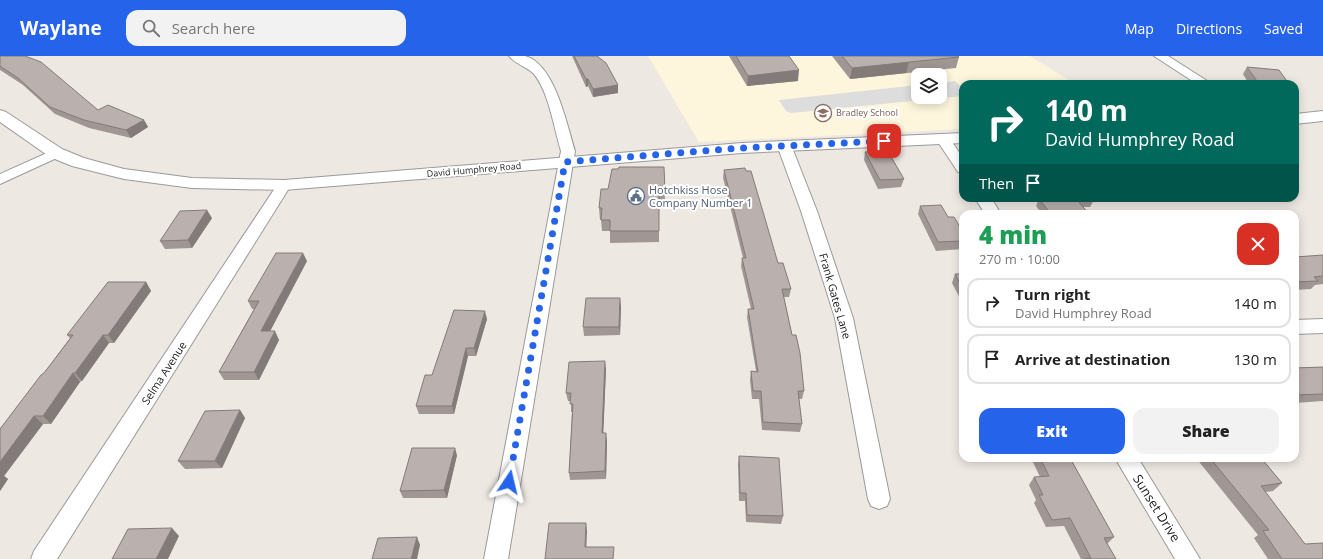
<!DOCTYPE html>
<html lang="en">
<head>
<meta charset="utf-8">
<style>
  :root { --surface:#fff; --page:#f2f2f2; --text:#222; --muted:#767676; --line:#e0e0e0; --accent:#2563eb }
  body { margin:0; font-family:"Open Sans",sans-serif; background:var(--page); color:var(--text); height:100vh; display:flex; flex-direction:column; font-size:15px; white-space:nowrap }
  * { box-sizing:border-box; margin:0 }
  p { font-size:13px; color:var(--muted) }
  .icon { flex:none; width:22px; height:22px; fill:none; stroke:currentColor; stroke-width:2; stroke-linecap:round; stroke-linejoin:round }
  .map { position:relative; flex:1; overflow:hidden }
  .side { position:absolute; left:959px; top:154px; width:340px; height:252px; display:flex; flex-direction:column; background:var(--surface); border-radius:12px; box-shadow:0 2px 10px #0003 }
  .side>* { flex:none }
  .guide { position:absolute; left:959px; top:24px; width:340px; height:122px; border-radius:12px; box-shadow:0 2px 10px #0003; background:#00695c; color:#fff; overflow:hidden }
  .fabs { position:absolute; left:911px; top:12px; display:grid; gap:8px }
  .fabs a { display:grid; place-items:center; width:36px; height:36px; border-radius:8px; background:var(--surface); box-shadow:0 2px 10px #0003; font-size:20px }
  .pin { position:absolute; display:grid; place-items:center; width:34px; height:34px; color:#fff; margin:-17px; border-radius:8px; box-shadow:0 2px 6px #0006 }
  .me { position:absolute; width:44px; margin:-22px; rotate:10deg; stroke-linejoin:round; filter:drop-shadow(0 0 3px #0008) }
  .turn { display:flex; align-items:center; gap:14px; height:84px; padding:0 20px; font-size:18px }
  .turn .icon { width:52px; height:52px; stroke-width:2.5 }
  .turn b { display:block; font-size:28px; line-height:34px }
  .then { display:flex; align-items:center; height:38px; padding:0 20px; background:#0003; gap:8px; font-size:15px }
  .round { display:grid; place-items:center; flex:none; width:42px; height:42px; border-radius:12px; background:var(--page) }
  .head { display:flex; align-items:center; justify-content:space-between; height:68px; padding:0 20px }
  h1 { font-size:24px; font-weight:800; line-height:30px; color:#1e9e55 }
  .primary-button { display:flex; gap:8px; margin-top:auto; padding:8px 20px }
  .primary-button a { flex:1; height:46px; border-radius:12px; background:var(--accent); color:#fff; font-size:16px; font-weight:800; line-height:46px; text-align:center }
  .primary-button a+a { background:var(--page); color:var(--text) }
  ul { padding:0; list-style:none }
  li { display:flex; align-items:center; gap:12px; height:50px; margin:0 8px 6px; padding:0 12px; border:2px solid var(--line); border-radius:12px }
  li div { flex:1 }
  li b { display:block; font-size:15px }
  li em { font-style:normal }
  header { display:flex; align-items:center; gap:24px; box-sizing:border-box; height:56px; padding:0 20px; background:var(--accent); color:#fff }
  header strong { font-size:19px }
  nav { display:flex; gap:22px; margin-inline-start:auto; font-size:14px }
  .search { width:280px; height:36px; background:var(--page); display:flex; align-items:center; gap:10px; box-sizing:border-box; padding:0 14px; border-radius:12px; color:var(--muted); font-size:15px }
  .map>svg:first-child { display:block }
</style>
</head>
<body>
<header>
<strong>Waylane</strong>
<div class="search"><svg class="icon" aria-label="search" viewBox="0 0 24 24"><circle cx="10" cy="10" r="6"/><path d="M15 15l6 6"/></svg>Search here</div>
<nav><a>Map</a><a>Directions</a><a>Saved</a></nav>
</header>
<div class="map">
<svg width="1323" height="503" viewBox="0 0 1323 503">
  <rect width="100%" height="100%" fill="#eee8e3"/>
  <path fill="#fdf6dd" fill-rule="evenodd" d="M648,0H1030L1075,28H963V73L699,86ZM918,19H940V41H918Z"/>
  <polygon fill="#ddd" points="955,25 963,33 963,40 791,57 786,55 779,44 918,29 918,41 940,41 940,27"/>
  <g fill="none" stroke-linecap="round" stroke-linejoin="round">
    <g stroke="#9a9a9a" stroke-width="2">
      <g id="minor">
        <path d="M509,0C514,0 520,0 525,0C555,8 567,69 575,95L508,503H484L561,95C554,73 549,36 534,18C527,11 515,8 509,0Z"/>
        <polygon points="1154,0 1168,0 1212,28 1197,28"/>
        <polygon points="943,79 948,80 963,102 963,117 958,116 936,83 938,80"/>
        <polygon points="784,85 789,86 791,89 817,155 853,262 890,443 887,450 879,453 871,450 868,443 835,262 801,155 777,89 779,86"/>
        <polygon points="56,93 61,94 63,97 61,100 0,128 0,118"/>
        <polygon points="284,125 289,126 291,129 57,503 31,503 34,495 277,129 279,126"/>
        <polygon points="975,142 991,142 1001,158 985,158"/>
        <polygon points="1323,263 1323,277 1295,278 1295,264"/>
        <polygon points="1115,402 1138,402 1200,503 1175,503"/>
      </g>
    </g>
    <g stroke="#9a9a9a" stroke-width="2">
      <g id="tertiary">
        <polygon points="0,54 6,56 62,93 84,102 124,113 192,122 284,124 742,87 963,77 963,87 742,97 284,134 192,132 124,123 72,110 50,101 0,66"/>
        <polygon points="1323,55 1323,65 1295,68 1295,58"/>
      </g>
    </g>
    <use href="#minor" fill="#fff" fill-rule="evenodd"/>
    <use href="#tertiary" fill="#fff" fill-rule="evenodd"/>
  </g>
  <g fill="#a09795">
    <polygon points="0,0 98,54 144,64 148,71 131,82 89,72 55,58 23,29 0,14"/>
    <polygon points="572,0 597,0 618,29 618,37 593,41 588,30 586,31"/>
    <polygon points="729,0 789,0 798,25 747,30"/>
    <polygon points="832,0 957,0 959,1 956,12 850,23"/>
    <polygon points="1247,11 1289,28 1249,28 1243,18"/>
    <polygon points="865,96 904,123 901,131 878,133 864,104"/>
    <polygon points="664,111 665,146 659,146 659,186 610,187 610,175 602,175 601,164 600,164 599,152 608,133"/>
    <polygon points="724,114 778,207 791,233 789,241 784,241 804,335 802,343 799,343 802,368 800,376 762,374 759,343 752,343 750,324 751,315 756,315 747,261 748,253 751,253 741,210 742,202 743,202 723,122"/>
    <polygon points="1040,142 1092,142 1094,144 1090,151 1083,151 1089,158 1042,158 1036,150 1039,143 1040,143"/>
    <polygon points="920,150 948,161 963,176 963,193 936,195 918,158"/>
    <polygon points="212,162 192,192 165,193 160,185"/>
    <polygon points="1323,199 1323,228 1315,229 1311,233 1295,234 1295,201"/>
    <polygon points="307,205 270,275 279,284 259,324 224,324 219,316 254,253 252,253 248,245"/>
    <polygon points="955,218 963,218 963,248 952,227"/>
    <polygon points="146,226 151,235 114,287 109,287 82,325 80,326 51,368 43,368 4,420 8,423 0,435 0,373 44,317 70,282 67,279"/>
    <polygon points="621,250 620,279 584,280 583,271"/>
    <polygon points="487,263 476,300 468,300 454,358 419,358 416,350 432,319"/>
    <polygon points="1323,311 1323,345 1295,347 1295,312"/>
    <polygon points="606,313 603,377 607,385 606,423 570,424 569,417 572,356 571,356 571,345 568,345 566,337"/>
    <polygon points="240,354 245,362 222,412 185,413 178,405"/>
    <polygon points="457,399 447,442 403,442 400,435"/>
    <polygon points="739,400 783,460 781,468 746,466 745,445 739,445 738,408"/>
    <polygon points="1031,402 1070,402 1114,481 1107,488 1116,503 1081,503 1064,470 1046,471 1034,447 1036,444 1029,429 1034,421 1040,421"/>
    <polygon points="1196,402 1273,402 1263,404 1282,427 1273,435 1265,436 1305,488 1323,503 1268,503 1254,482 1258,479"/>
  </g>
  <g fill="#827b79">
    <polygon points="909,6 906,17 850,23 852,12"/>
    <polygon points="799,14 798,25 747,30 748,20"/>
    <polygon points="586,23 588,23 588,30 586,31"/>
    <polygon points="618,29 618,37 593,41 593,33"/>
    <polygon points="144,64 148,71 131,82 126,74"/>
    <polygon points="207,154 212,162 192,192 188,184"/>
    <polygon points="303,197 307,205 266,283 261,275"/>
    <polygon points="146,226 151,235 114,287 108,279"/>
    <polygon points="620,242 621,250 620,279 619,271"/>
    <polygon points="485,255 487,263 476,300 474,292"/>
    <polygon points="275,275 279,284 259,324 254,316"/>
    <polygon points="103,279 109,287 82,325 75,317"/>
    <polygon points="466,292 468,300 454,358 452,350"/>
    <polygon points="605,305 606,313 603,385 602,377"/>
    <polygon points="73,317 80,326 51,368 43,360"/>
    <polygon points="240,354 245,362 222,412 215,405"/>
    <polygon points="34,360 43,368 4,420 8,423 0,435 0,406"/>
    <polygon points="606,377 607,385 606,423 605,415"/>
    <polygon points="455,392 457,399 447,442 444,434"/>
    <polygon points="586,467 587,475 586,499 585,491"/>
    <polygon points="172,472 179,480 168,503 156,503"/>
    <polygon points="417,481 420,489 417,503 411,503"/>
  </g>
  <g fill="#bab0ad" stroke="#827b79">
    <polygon points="0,0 25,0 41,6 98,54 108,49 144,64 126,74 84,64 50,51 18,22 0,10"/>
    <polygon points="574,0 597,0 606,7 618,29 593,33 588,23 586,23"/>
    <polygon points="736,0 789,0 799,14 748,20"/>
    <polygon points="842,0 957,0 959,1 852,12"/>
    <polygon points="1247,11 1279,14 1289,28 1259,28"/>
    <polygon points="887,94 904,123 880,124 865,96"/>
    <polygon points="619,111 664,111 665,135 659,135 659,175 610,175 610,164 601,164 602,152 599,152 601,133 608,133 612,113 618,113"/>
    <polygon points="745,112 746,115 751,115 778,207 783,207 791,233 782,233 792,279 796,279 800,297 804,335 798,335 802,368 763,366 761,335 753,335 751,315 758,316 748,253 754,253 742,202 746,202 724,114"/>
    <polygon points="1048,142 1092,142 1094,144 1078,145 1089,158 1051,158 1039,143"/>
    <polygon points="941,149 948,161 954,161 963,176 963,185 938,186 920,150"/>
    <polygon points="207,154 188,184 160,185 180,155"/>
    <polygon points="276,197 303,197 261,275 275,275 254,316 219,316 259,245 248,245"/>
    <polygon points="1323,199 1323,220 1314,221 1318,225 1295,226 1295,201"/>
    <polygon points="955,218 963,218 963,233"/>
    <polygon points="108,226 146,226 108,279 103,279 75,317 73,317 43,360 34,360 0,406 0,373 41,319 44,317 73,279 67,279"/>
    <polygon points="586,242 620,242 619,271 583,271"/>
    <polygon points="454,254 485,255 474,292 466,292 452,350 416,350 425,319 432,319"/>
    <polygon points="605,305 602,377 606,377 605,415 569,417 573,348 570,348 571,337 566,337 569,306"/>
    <polygon points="1323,311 1323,338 1295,339 1295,312"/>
    <polygon points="240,354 215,405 178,405 205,355"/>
    <polygon points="412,392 455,392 444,434 400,435"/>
    <polygon points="739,400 779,402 783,460 747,459 746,437 740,437"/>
    <polygon points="1040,402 1070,402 1114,481 1104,482 1116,503 1084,503 1091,502 1070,462 1052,464 1039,439 1043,439 1034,421 1049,420"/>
    <polygon points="1210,402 1261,402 1282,427 1261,430 1305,488 1323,487 1323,503 1282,503 1263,475 1269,474"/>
    <polygon points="549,467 586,467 585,491 614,491 613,503 545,503"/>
    <polygon points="172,472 156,503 112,503 128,473"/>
    <polygon points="417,481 411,503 372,503 378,482"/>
  </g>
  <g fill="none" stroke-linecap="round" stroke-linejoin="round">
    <polyline stroke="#2563eb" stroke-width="7" stroke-dasharray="0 12.6" points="509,426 565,106 742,92 884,85"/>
  </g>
  <defs>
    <g id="school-ring" transform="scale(0.9)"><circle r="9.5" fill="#fff" stroke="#8d6e63" stroke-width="1.5"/><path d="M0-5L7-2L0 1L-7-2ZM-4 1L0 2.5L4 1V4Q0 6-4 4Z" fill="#8d6e63"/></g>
    <g id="civic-ring" transform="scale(0.9)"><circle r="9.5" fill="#fff" stroke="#5c6f8a" stroke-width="1.5"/><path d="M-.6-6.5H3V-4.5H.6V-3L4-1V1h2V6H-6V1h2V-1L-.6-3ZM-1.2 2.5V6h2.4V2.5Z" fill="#5c6f8a"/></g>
  </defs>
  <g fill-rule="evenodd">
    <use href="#school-ring" x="823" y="57"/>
    <use href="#civic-ring" x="636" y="140"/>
  </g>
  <g text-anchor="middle" stroke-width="4" stroke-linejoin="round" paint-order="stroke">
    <g font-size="9" fill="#785e54" stroke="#fff" text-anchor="start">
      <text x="836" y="60">Bradley School</text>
    </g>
    <g font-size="9" fill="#1d1d1d" stroke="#fff">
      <text transform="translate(474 114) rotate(-5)" y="3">David Humphrey Road</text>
    </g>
    <g font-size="11" fill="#4e5e75" stroke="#fff" text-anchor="start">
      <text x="649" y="138">Hotchkiss Hose<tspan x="649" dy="13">Company Number 1</tspan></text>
    </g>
    <g font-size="11" fill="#1d1d1d" stroke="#fff">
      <text transform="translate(835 240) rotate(74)" y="4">Frank Gates Lane</text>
      <text transform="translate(164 317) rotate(-57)" y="4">Selma Avenue</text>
    </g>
    <g font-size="13" fill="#1d1d1d" stroke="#fff">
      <text transform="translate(1157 452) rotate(58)" y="5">Sunset Drive</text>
    </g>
  </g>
</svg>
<div class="fabs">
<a><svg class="icon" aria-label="layers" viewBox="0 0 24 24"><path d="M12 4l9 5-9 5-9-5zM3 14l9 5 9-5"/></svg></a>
</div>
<div class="pin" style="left:884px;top:85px;background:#d93025"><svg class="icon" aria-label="arrive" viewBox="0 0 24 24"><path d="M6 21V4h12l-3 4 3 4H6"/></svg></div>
<svg class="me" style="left:509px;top:426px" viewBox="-20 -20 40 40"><path d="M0-17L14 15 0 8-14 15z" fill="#2563eb" stroke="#fff" stroke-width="4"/></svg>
<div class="guide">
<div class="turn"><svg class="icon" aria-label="right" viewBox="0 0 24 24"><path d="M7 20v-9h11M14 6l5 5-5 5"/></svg><div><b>140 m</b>David Humphrey Road</div></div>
<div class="then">Then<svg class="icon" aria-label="arrive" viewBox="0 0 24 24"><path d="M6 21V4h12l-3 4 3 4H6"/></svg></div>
</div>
<section class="side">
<div class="head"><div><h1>4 min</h1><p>270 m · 10:00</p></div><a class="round" style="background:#d93025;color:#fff"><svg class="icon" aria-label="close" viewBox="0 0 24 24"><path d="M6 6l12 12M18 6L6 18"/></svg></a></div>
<ul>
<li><svg class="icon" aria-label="right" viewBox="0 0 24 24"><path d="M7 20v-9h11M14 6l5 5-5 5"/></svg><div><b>Turn right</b><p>David Humphrey Road</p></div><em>140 m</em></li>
<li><svg class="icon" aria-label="arrive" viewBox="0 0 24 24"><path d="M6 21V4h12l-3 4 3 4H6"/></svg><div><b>Arrive at destination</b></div><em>130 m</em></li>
</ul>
<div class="primary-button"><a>Exit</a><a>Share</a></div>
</section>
</div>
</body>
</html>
